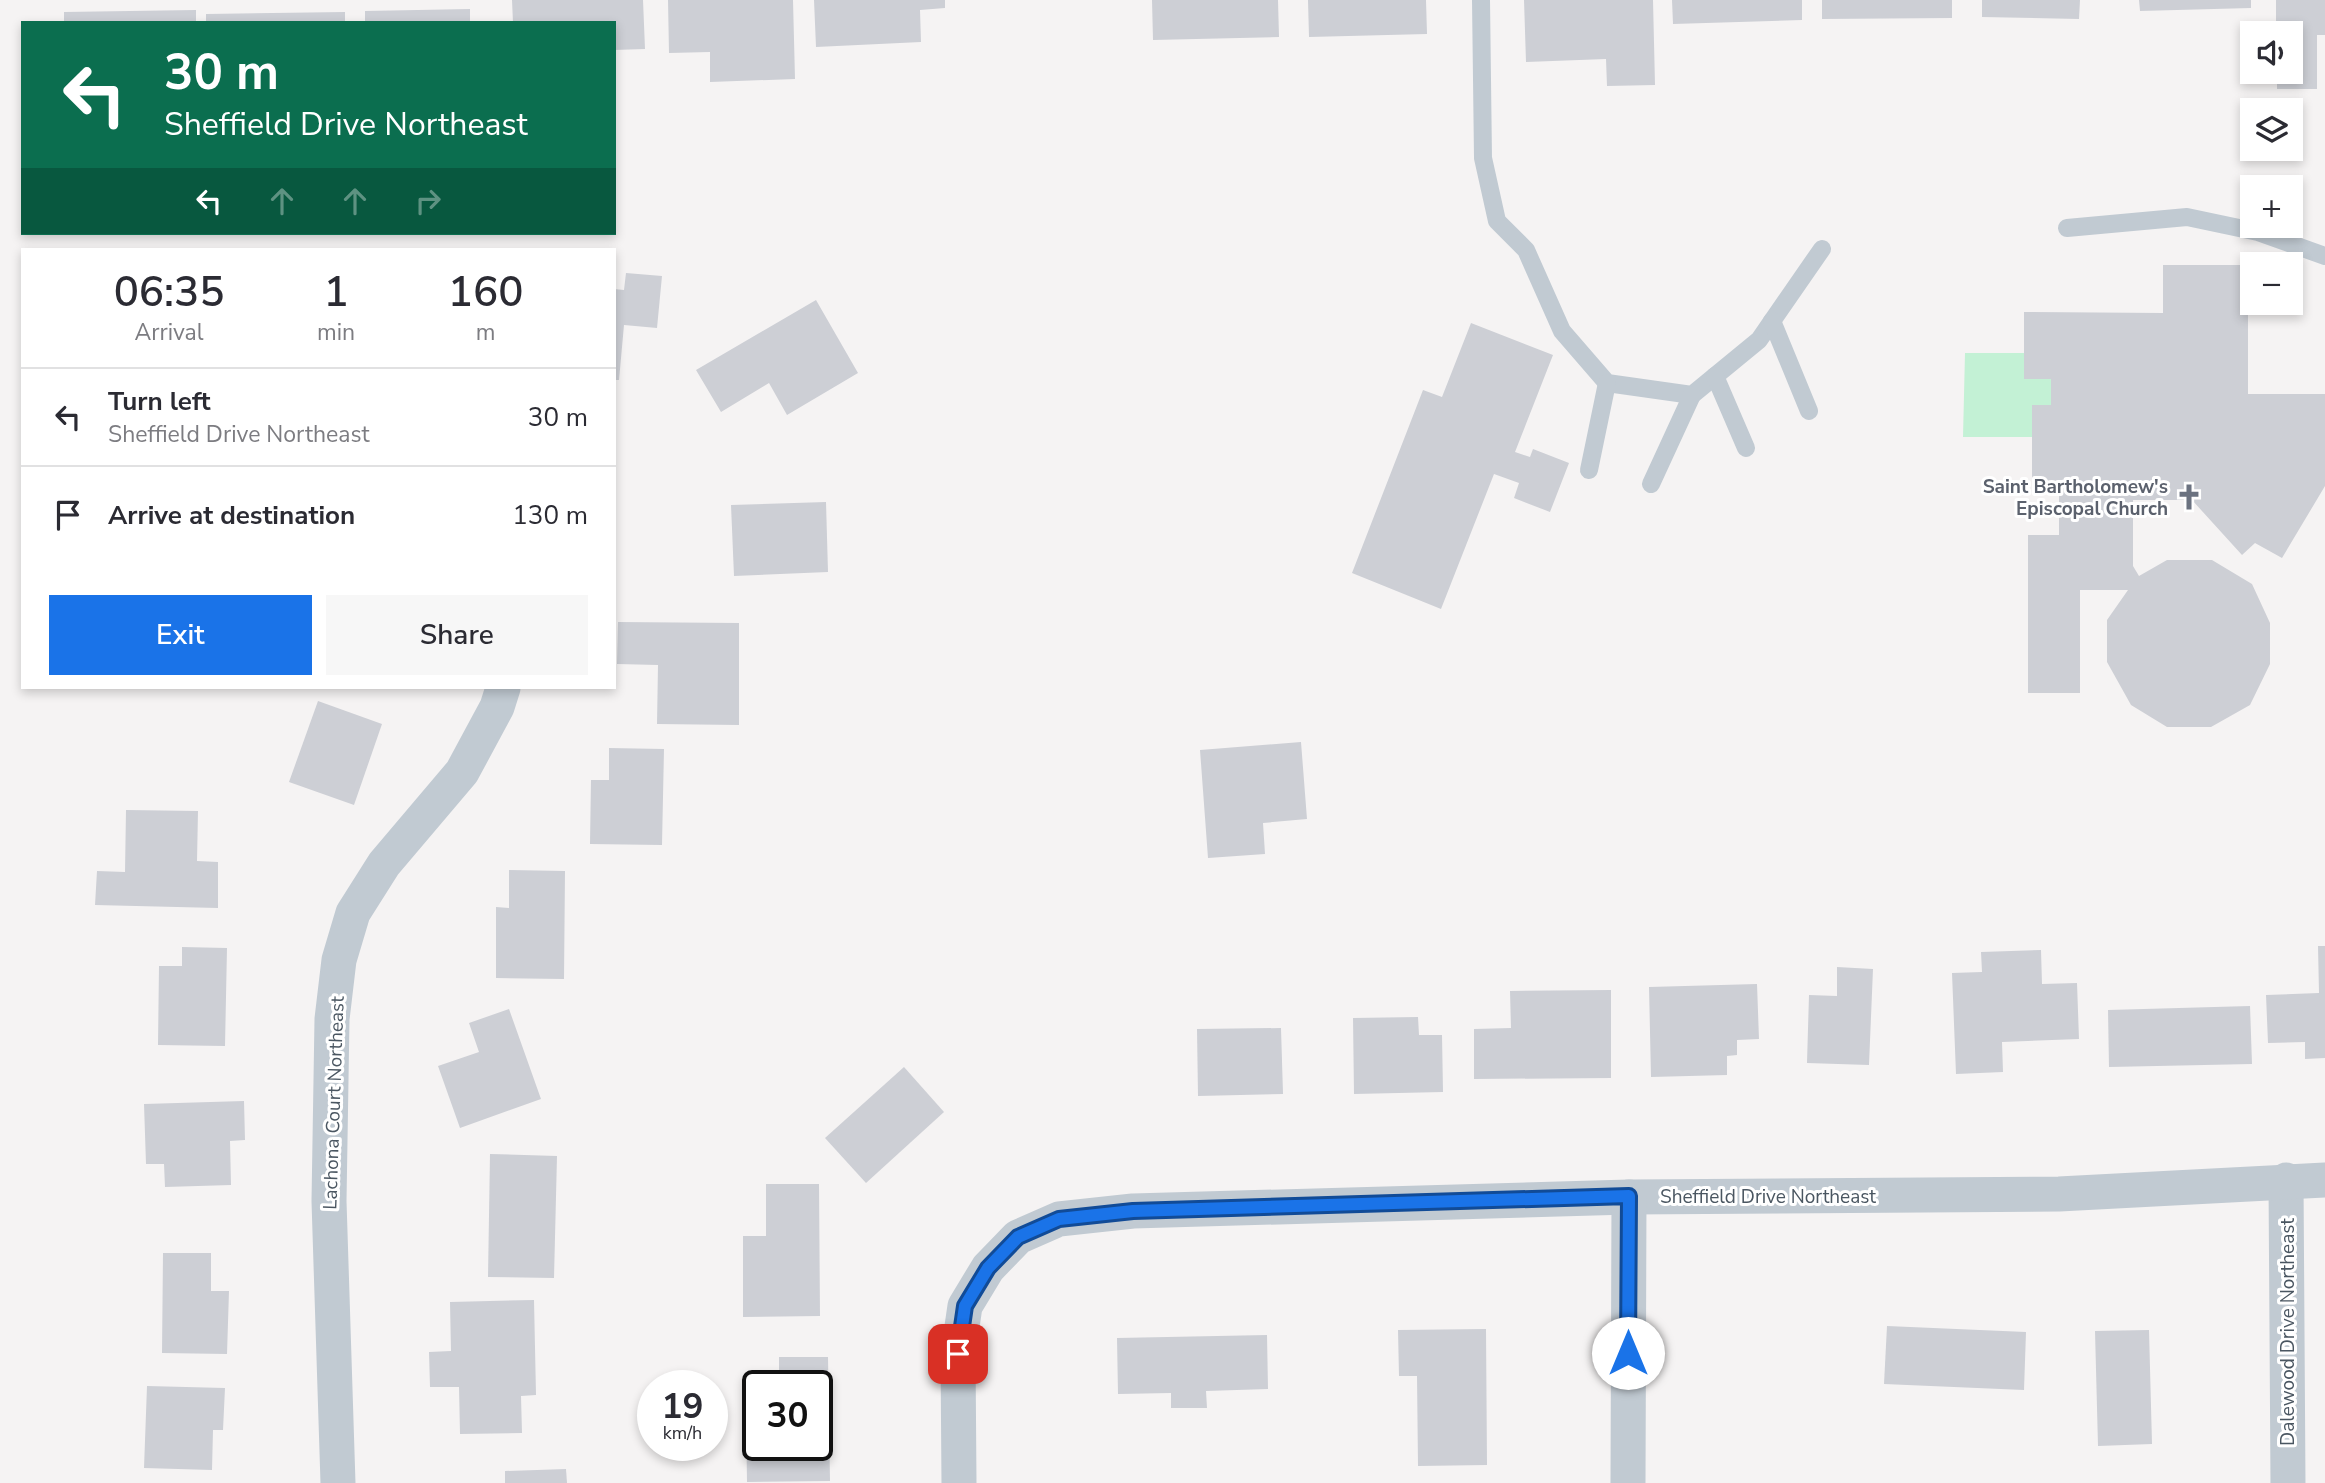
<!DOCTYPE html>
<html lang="en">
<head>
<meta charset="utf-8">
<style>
  :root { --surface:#fff; --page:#f7f7f7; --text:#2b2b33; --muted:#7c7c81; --line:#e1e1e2; --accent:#1a73e8 }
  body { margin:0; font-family:"Nunito Sans",sans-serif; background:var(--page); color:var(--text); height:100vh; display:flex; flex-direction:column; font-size:26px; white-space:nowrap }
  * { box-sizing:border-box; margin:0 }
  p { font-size:23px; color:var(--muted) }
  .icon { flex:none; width:38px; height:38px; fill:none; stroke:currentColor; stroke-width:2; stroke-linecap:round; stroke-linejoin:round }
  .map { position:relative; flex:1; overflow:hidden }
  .panel { position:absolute; left:21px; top:248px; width:595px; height:441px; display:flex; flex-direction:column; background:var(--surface); border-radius:0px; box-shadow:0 4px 10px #0003 }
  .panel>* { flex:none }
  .hud { position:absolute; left:21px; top:21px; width:595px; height:214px; border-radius:0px; box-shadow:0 4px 10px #0003; background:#0b6e4f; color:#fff; overflow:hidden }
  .tools { position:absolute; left:2240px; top:21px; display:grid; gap:14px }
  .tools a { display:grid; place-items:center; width:63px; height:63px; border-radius:0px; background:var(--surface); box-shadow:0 4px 10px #0003; font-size:35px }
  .speed { position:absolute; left:637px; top:1370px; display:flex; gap:14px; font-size:35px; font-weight:700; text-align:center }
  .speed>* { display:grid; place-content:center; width:91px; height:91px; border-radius:50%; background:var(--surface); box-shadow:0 4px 10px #0003; line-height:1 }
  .speed small { font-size:18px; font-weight:400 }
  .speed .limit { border:4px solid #111; border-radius:10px; background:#fff; color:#111 }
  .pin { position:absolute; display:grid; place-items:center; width:60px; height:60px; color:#fff; margin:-30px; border-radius:14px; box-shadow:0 4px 10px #0006 }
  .me { position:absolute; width:77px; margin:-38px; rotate:0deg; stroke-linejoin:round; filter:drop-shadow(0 0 5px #0008) }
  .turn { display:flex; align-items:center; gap:24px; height:147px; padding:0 28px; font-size:32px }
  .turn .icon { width:91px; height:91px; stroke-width:2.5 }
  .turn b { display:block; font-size:49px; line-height:60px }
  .lanes { display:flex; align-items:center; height:66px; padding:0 28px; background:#0003; justify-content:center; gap:35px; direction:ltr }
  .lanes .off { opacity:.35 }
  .eta { display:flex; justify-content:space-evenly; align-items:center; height:119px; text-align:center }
  .eta b { font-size:42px; font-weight:600; line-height:49px }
  .cta { display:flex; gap:14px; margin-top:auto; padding:14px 28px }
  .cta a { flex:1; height:80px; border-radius:0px; background:var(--accent); color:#fff; font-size:28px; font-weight:600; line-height:80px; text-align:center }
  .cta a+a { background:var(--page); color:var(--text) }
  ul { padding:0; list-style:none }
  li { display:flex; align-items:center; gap:21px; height:98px; padding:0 28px; border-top:2px solid var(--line) }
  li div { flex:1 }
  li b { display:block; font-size:26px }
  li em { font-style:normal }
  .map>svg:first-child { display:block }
</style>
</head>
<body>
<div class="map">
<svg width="2325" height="1483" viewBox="0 0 2325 1483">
  <rect width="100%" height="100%" fill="#f5f3f3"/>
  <polygon fill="#c3f1d5" points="1965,353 2024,353 2024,379 2051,379 2051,405 2032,437 1963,437"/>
  <g fill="#cdcfd5">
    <polygon points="512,0 643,0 645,49 614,50 614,23 513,23"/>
    <polygon points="668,0 793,0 795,79 710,82 710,52 669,53"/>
    <polygon points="814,0 945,0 945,8 920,10 921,42 816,47"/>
    <polygon points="1152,0 1278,0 1279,37 1153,40"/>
    <polygon points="1308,0 1426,0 1427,34 1309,37"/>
    <polygon points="1524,0 1653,0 1655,85 1607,86 1606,59 1526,62"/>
    <polygon points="1672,0 1802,0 1802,20 1673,24"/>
    <polygon points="1822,0 1952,0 1952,18 1822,19"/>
    <polygon points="1982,0 2080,0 2079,19 1982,17"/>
    <polygon points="2139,0 2251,0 2251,8 2140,11"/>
    <polygon points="2276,0 2325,0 2325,35 2317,35 2317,89 2277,89 2277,72 2291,72 2291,33 2276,33"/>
    <polygon points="470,9 470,23 365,23 365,11"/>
    <polygon points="196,10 196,23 64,23 64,12"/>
    <polygon points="345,12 345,23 206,23 206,14"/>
    <polygon points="2163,265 2248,265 2248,394 2325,394 2325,486 2282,558 2255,543 2242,555 2192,500 2133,500 2133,566 2139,576 2167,560 2212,560 2252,584 2270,623 2270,664 2250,705 2211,727 2167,727 2131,705 2107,662 2107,620 2128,590 2080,590 2080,693 2028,693 2028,535 2059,535 2059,493 2032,493 2032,405 2051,405 2051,379 2024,379 2024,312 2163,313"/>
    <polygon points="626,273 662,276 657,328 624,325 619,380 614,380 614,289 624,290"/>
    <polygon points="816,300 858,373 787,415 769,383 721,412 696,370"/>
    <polygon points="1471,323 1553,355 1515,452 1530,457 1533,449 1569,463 1550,512 1514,498 1519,483 1494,474 1441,609 1352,573 1423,390 1442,397"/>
    <polygon points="826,502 828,572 734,576 731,505"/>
    <polygon points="618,622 739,623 739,725 657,724 658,665 617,664"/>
    <polygon points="318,701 382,724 354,805 289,782"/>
    <polygon points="1301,742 1307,819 1263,823 1265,854 1208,858 1200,750"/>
    <polygon points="609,748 664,749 662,845 590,844 591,780 609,780"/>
    <polygon points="126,810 198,811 197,861 218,862 218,908 95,905 97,871 125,872"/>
    <polygon points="509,870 565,871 564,979 496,978 496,907 509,908"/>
    <polygon points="2318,946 2325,946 2325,1058 2305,1059 2305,1042 2268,1043 2266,995 2319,993"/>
    <polygon points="182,947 227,948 225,1046 158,1045 159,966 182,966"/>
    <polygon points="2041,950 2042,984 2077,983 2079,1039 2002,1042 2003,1072 1956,1074 1952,973 1982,972 1981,952"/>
    <polygon points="1837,967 1873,969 1869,1065 1807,1063 1809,995 1837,996"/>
    <polygon points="1757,984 1759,1039 1737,1040 1737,1055 1727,1056 1727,1075 1651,1077 1649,987"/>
    <polygon points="1611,990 1611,1078 1474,1079 1474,1029 1511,1028 1510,991"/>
    <polygon points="2250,1006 2252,1064 2109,1067 2108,1010"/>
    <polygon points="509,1009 541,1099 460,1128 438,1066 479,1052 469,1023"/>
    <polygon points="1418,1017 1419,1035 1442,1035 1443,1092 1354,1094 1353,1018"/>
    <polygon points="1281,1028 1283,1094 1198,1096 1197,1029"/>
    <polygon points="904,1067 944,1112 866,1183 825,1138"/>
    <polygon points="244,1101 245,1140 230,1141 231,1185 165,1187 164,1164 146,1164 144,1104"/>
    <polygon points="490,1154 557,1156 554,1278 488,1277"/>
    <polygon points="766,1184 819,1184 820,1316 743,1317 743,1236 766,1236"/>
    <polygon points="163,1253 211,1253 211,1291 229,1291 227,1354 162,1353"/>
    <polygon points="534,1300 536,1395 521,1396 522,1433 460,1434 459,1387 430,1387 429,1352 451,1351 450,1302"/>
    <polygon points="1887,1326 2026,1332 2024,1390 1884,1384"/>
    <polygon points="1486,1329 1487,1465 1418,1466 1417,1376 1399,1376 1398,1330"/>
    <polygon points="2149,1330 2152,1444 2098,1446 2095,1331"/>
    <polygon points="1267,1335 1268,1389 1206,1391 1207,1408 1171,1408 1171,1393 1118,1394 1117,1338"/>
    <polygon points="779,1357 828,1357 830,1481 747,1482 746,1412 758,1412 758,1446 817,1446 817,1386 779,1386"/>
    <polygon points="147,1386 225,1388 223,1430 213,1430 212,1470 144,1468"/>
    <polygon points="566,1469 567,1483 505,1483 505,1471"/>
  </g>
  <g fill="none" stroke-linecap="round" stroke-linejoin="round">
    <g stroke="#c1cad2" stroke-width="18">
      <polyline points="1481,0 1483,158 1497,221 1526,250 1562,331 1607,383 1692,395 1759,340 1822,249"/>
      <polyline points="2067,228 2187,217 2258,232 2325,256"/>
      <polyline points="1772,321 1809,411"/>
      <polyline points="1715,376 1746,448"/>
      <polyline points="1589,470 1607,383"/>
      <polyline points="1651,484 1692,395"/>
    </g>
    <g stroke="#c1cad2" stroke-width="35">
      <polyline points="2286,1180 2288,1483"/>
      <polyline points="338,1483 329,1201 332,1019 339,960 353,913 384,864 462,772 497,707 503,688"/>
      <polyline points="959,1483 958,1354 965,1306 988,1268 1018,1237 1059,1219 1133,1211 1629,1197 2059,1194 2325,1180"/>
      <polyline points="1628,1483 1629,1197"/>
    </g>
  </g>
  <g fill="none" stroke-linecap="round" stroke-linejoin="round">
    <g stroke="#114b97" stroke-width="18">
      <polyline id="route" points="958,1354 965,1306 988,1268 1018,1237 1059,1219 1133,1211 1629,1196 1628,1353"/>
    </g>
    <use href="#route" stroke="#1a73e8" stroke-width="12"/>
  </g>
  <defs>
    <g id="church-bare" transform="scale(2.1)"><path d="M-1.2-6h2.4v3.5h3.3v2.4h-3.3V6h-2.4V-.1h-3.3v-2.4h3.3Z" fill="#6b7280" stroke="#fff" stroke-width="2.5" paint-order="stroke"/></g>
  </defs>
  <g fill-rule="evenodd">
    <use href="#church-bare" x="2189" y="497"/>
  </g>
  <g text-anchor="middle" stroke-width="6" stroke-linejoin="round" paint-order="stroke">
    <g font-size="19" font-weight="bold" fill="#5b616d" stroke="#fff" text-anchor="end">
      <text x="2168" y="493">Saint Bartholomew's<tspan x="2168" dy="22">Episcopal Church</tspan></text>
    </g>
    <g font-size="19" fill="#4a5661" stroke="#fff">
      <text transform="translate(333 1103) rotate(-88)" y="7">Lachona Court Northeast</text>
      <text x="1768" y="1203">Sheffield Drive Northeast</text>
      <text transform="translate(2287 1332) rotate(-90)" y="7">Dalewood Drive Northeast</text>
    </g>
  </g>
</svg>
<div class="tools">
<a><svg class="icon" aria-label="sound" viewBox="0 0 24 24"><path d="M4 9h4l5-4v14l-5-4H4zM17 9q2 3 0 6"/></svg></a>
<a><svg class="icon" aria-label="layers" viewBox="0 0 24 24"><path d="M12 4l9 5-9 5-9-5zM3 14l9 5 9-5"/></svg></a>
<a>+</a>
<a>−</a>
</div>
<div class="speed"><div>19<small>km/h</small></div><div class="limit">30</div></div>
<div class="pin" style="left:958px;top:1354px;background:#d93025"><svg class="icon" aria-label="arrive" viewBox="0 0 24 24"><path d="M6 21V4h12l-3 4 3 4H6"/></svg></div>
<svg class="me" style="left:1628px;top:1353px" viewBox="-20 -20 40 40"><circle r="19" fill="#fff"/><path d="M0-13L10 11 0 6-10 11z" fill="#1a73e8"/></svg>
<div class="hud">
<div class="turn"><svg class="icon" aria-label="left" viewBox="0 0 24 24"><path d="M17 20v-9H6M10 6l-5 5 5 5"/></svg><div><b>30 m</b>Sheffield Drive Northeast</div></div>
<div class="lanes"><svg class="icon" aria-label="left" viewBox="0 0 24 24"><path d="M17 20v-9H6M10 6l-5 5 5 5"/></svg><svg class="icon off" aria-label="ahead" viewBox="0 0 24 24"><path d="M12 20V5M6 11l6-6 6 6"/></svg><svg class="icon off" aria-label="ahead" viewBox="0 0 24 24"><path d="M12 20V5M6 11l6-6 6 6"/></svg><svg class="icon off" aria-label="right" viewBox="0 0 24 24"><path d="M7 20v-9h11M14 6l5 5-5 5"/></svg></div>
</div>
<section class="panel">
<div class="eta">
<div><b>06:35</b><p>Arrival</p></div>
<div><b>1</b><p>min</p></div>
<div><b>160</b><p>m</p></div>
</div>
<ul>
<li><svg class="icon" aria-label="left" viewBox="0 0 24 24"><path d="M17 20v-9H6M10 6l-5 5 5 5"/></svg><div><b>Turn left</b><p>Sheffield Drive Northeast</p></div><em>30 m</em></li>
<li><svg class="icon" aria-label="arrive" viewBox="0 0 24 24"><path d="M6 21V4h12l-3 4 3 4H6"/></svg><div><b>Arrive at destination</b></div><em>130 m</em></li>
</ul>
<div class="cta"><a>Exit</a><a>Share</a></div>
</section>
</div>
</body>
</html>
